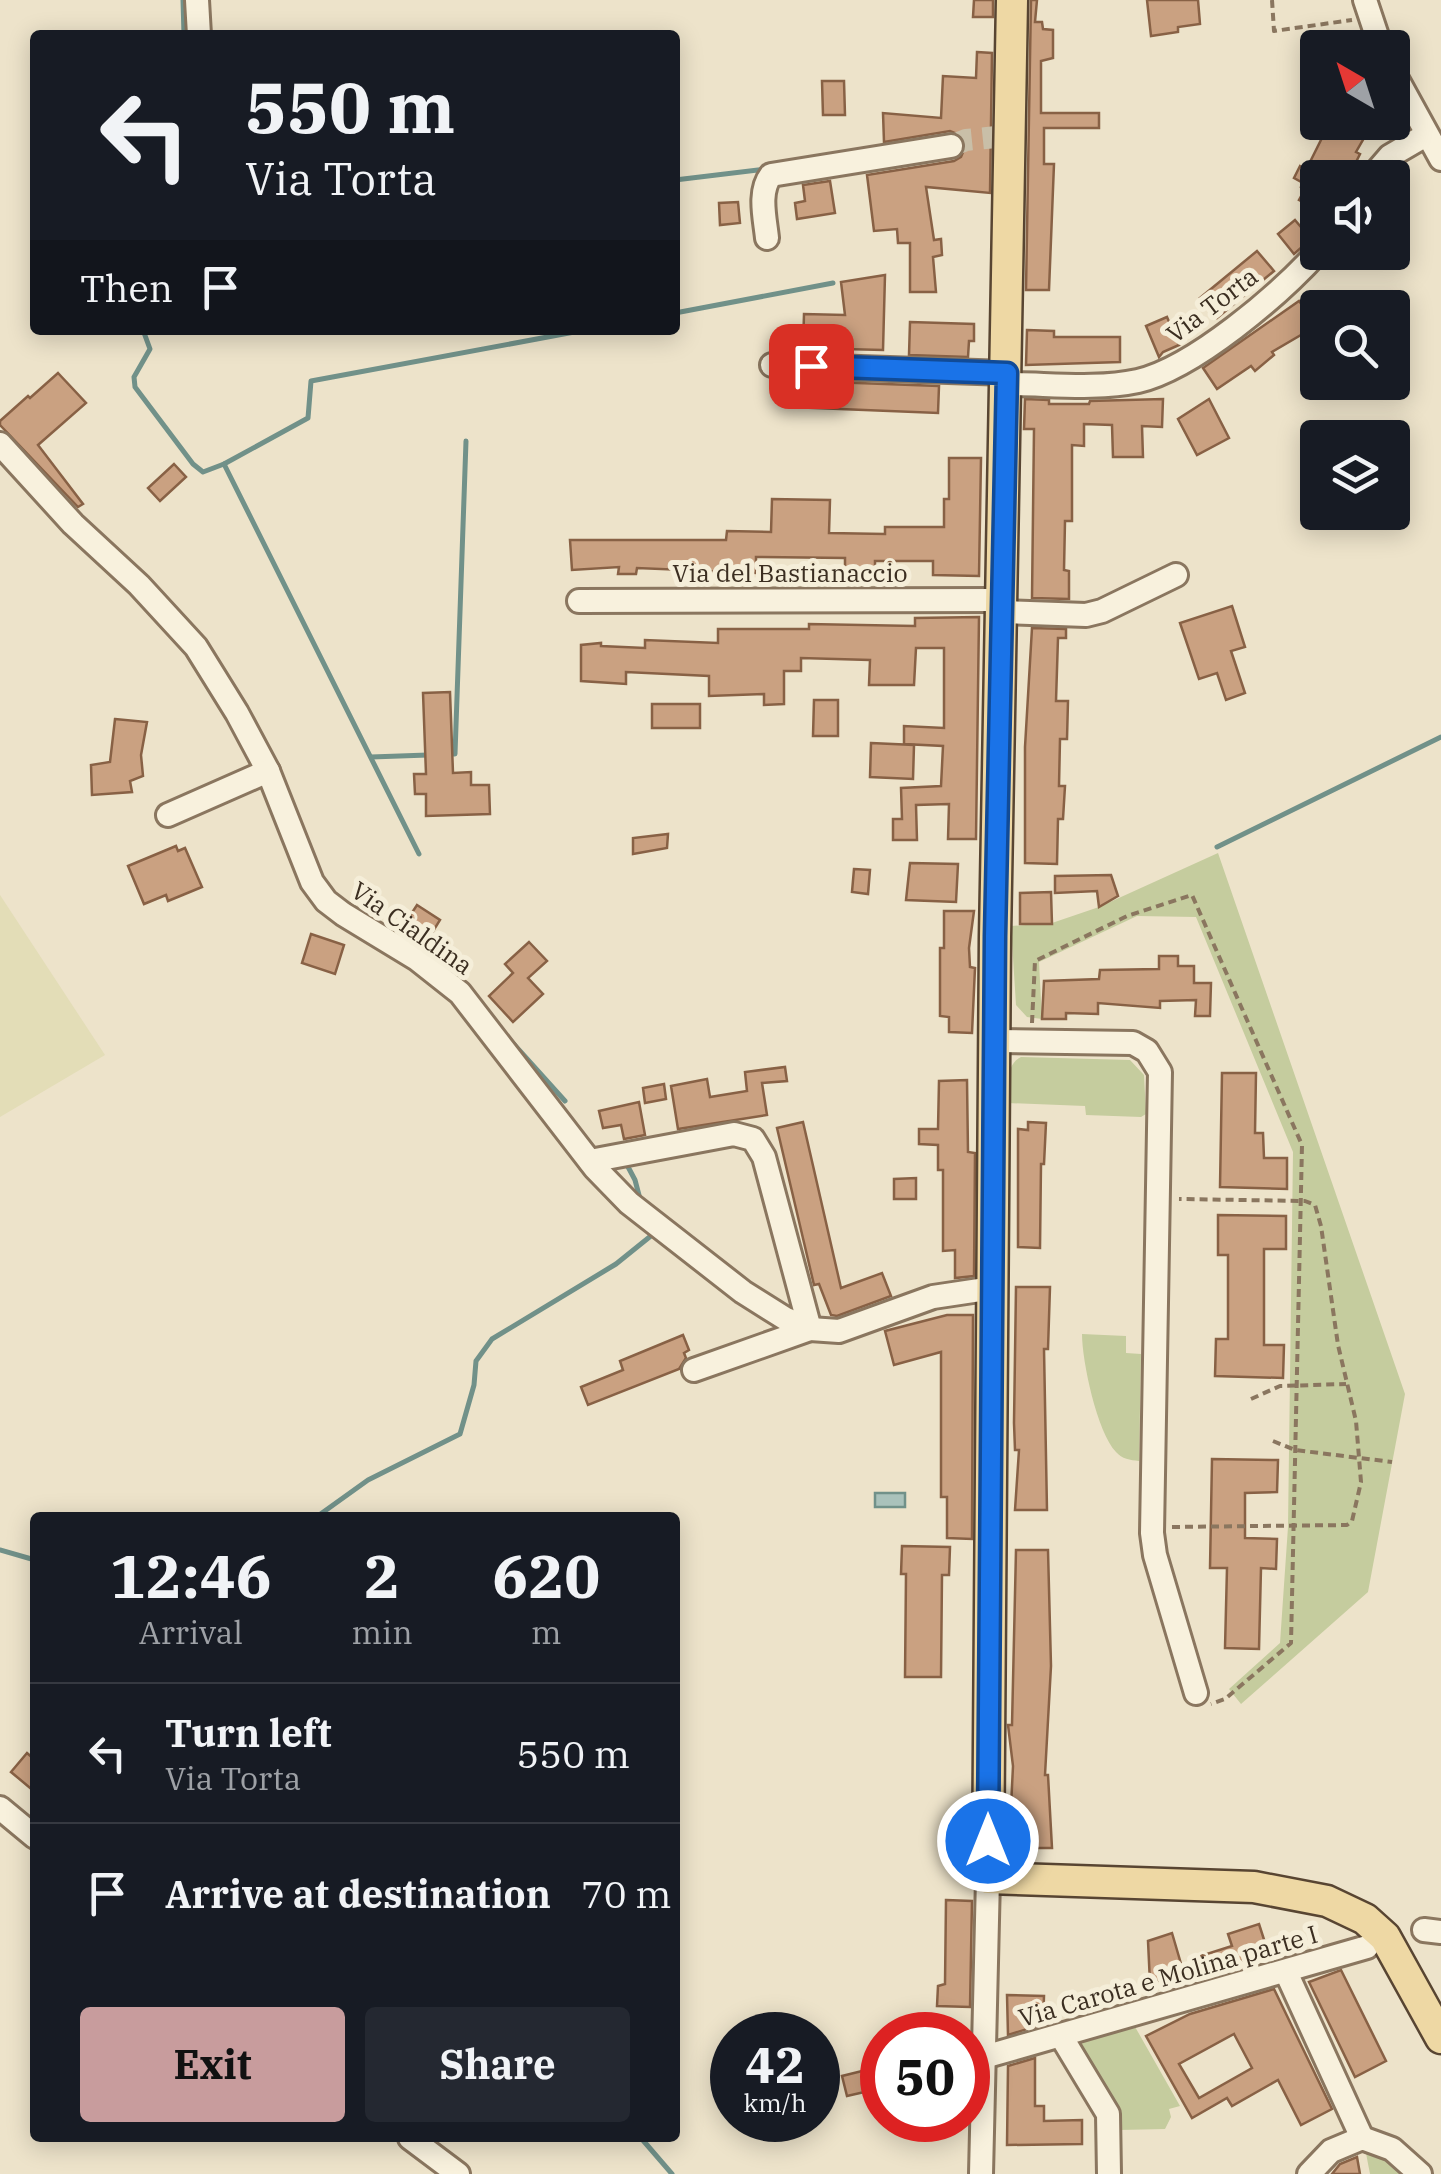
<!DOCTYPE html>
<html lang="en">
<head>
<meta charset="utf-8">
<style>
  :root { --surface:#171b24; --page:#242831; --text:#f1f3f6; --muted:#9ea1a6; --line:#363941; --accent:#c89c9d }
  body { margin:0; font-family:"IBM Plex Serif",serif; background:var(--page); color:var(--text); height:100vh; display:flex; flex-direction:column; font-size:38px; white-space:nowrap }
  * { box-sizing:border-box; margin:0 }
  p { font-size:32px; color:var(--muted) }
  .icon { flex:none; width:55px; height:55px; fill:none; stroke:currentColor; stroke-width:2; stroke-linecap:round; stroke-linejoin:round }
  .map { position:relative; flex:1; overflow:hidden }
  .drawer { position:absolute; left:30px; top:1512px; width:650px; height:630px; display:flex; flex-direction:column; background:var(--surface); border-radius:10px; box-shadow:0 5px 25px #0003 }
  .drawer>* { flex:none }
  .top-card { position:absolute; left:30px; top:30px; width:650px; height:305px; border-radius:10px; box-shadow:0 5px 25px #0003; background:#171b24; color:var(--text); overflow:hidden }
  .needle { width:65px; rotate:321deg }
  .tools { position:absolute; left:1300px; top:30px; display:grid; gap:20px }
  .tools a { display:grid; place-items:center; width:110px; height:110px; border-radius:10px; background:var(--surface); box-shadow:0 5px 25px #0003; font-size:50px }
  .speed { position:absolute; left:710px; top:2012px; display:flex; gap:20px; font-size:50px; font-weight:700; text-align:center }
  .speed>* { display:grid; place-content:center; width:130px; height:130px; border-radius:50%; background:var(--surface); box-shadow:0 5px 25px #0003; line-height:1 }
  .speed small { font-size:25px; font-weight:400 }
  .speed .limit { border:15px solid #d22; background:#fff; color:#111 }
  .pin { position:absolute; display:grid; place-items:center; width:85px; height:85px; color:#fff; margin:-42px; border-radius:20px; box-shadow:0 5px 15px #0006 }
  .me { position:absolute; width:110px; margin:-55px; rotate:0deg; stroke-linejoin:round; filter:drop-shadow(0 0 8px #0008) }
  .turn { display:flex; align-items:center; gap:35px; height:210px; padding:0 50px; font-size:45px }
  .turn .icon { width:130px; height:130px; stroke-width:2.5 }
  .turn b { display:block; font-size:70px; line-height:85px }
  .then { display:flex; align-items:center; height:95px; padding:0 50px; background:#0003; gap:20px; font-size:38px }
  .eta { display:flex; justify-content:space-evenly; align-items:center; height:170px; text-align:center }
  .eta b { font-size:60px; font-weight:700; line-height:70px }
  .cta { display:flex; gap:20px; margin-top:auto; padding:20px 50px }
  .cta a { flex:1; height:115px; border-radius:10px; background:var(--accent); color:#111; font-size:40px; font-weight:700; line-height:115px; text-align:center }
  .cta a+a { background:var(--page); color:var(--text) }
  ul { padding:0; list-style:none }
  li { display:flex; align-items:center; gap:30px; height:140px; padding:0 50px; border-top:2px solid var(--line) }
  li div { flex:1 }
  li b { display:block; font-size:38px }
  li em { font-style:normal }
  .map>svg:first-child { display:block }
</style>
</head>
<body>
<div class="map">
<svg width="1441" height="2174" viewBox="0 0 1441 2174">
  <rect width="100%" height="100%" fill="#ede3ca"/>
  <polygon fill="#e3ddb7" points="0,895 105,1055 0,1117"/>
  <g fill="#c5cc9e">
    <polygon points="1218,853 1405,1394 1368,1592 1241,1704 1229,1689 1280,1643 1288,1527 1293,1152 1196,917 1137,916 1039,962 1042,1019 1027,1017 1016,1005 1011,926 1052,923 1099,907"/>
    <path d="M1021,1057L1130,1060L1144,1075L1146,1114L1141,1117L1086,1115L1085,1106L1007,1103C1008,1087 1005,1065 1021,1057Z"/>
    <path d="M1082,1334L1126,1336V1353L1141,1354L1139,1461C1130,1460 1122,1459 1116,1452C1097,1432 1082,1361 1082,1334Z"/>
    <polygon points="1134,2025 1180,2106 1169,2109 1171,2117 1165,2129 1119,2130 1074,2041"/>
    <polygon points="1365,2148 1378,2150 1412,2174 1370,2174"/>
  </g>
  <rect fill="#aac2bb" stroke="#719189" stroke-width="2.5" x="875" y="1493" width="30" height="14"/>
  <g fill="none" stroke-linecap="round" stroke-linejoin="round">
    <g stroke="#719189" stroke-width="5">
      <polyline points="183,0 184,35"/>
      <polyline points="675,180 766,169"/>
      <polyline points="675,313 833,283"/>
      <polyline points="143,330 150,349 134,377 135,387 193,464 203,472 224,464 308,418 311,381 585,330"/>
      <polyline points="224,464 419,854"/>
      <polyline points="449,754 455,754 466,441"/>
      <polyline points="371,757 428,755"/>
      <polyline points="1217,847 1441,737"/>
      <polyline points="510,1040 565,1101"/>
      <polyline points="626,1163 635,1180 640,1199"/>
      <polyline points="315,1518 368,1480 460,1434 474,1385 476,1361 492,1339 616,1264 652,1235 650,1229"/>
      <polyline points="0,1550 35,1560"/>
      <polyline points="641,2138 672,2174"/>
    </g>
  </g>
  <g fill="#caa181" stroke="#886145" stroke-width="2.5" fill-rule="evenodd">
    <polygon points="974,0 993,0 993,17 973,17"/>
    <polygon points="1031,0 1037,0 1035,22 1042,22 1043,29 1053,30 1053,58 1041,61 1041,113 1099,113 1099,128 1044,128 1044,164 1054,164 1049,290 1026,290"/>
    <polygon points="1147,0 1198,0 1200,24 1178,27 1178,32 1151,36"/>
    <polygon points="977,52 992,53 990,193 926,187 934,240 941,239 942,255 933,257 936,292 910,292 910,243 898,243 897,229 874,231 867,175 954,161 961,157 966,145 962,136 950,131 884,142 883,113 941,118 943,76 976,78"/>
    <polygon points="822,81 844,81 845,115 823,115"/>
    <polygon points="1330,122 1364,138 1356,152 1360,154 1348,178 1318,178 1318,210 1299,200 1305,189 1301,187 1303,183 1294,178 1300,166 1306,170"/>
    <polygon points="830,181 835,213 797,219 795,203 805,201 803,185"/>
    <polygon points="738,202 740,223 720,225 719,203"/>
    <polygon points="1295,220 1311,239 1294,254 1278,234"/>
    <polygon points="1257,251 1274,271 1217,318 1200,298"/>
    <polygon points="885,275 883,350 803,348 804,314 845,315 841,282"/>
    <polygon points="1299,301 1318,325 1272,352 1274,355 1255,371 1251,366 1217,389 1203,368"/>
    <polygon points="1167,317 1179,345 1163,352 1159,357 1146,326"/>
    <polygon points="910,322 974,324 974,341 969,341 968,357 909,355"/>
    <polygon points="1027,330 1054,331 1054,337 1120,337 1120,362 1026,365"/>
    <polygon points="58,373 86,403 38,445 83,504 78,507 0,425 0,421 28,396 30,398"/>
    <polygon points="803,381 939,386 938,413 791,407 792,385 802,386"/>
    <polygon points="1025,399 1049,400 1049,404 1089,404 1090,401 1163,399 1162,427 1142,426 1143,457 1113,457 1112,425 1084,424 1084,446 1072,445 1072,521 1065,521 1064,570 1069,571 1069,599 1032,598 1034,429 1024,429"/>
    <polygon points="1209,399 1229,438 1197,455 1178,419"/>
    <polygon points="949,458 981,458 979,576 933,575 933,561 875,561 875,573 845,572 845,558 756,557 756,573 637,568 636,574 618,574 619,567 572,570 570,540 726,540 727,531 771,532 772,499 830,500 829,533 885,534 885,527 944,527 944,499 949,499"/>
    <polygon points="174,464 186,477 160,501 148,488"/>
    <polygon points="1232,606 1245,647 1231,651 1245,693 1226,700 1217,673 1199,679 1180,623"/>
    <polygon points="979,617 976,839 948,839 949,804 916,805 917,840 893,840 893,819 902,819 901,788 941,786 943,746 904,744 904,726 944,728 944,648 916,648 914,685 869,685 870,660 801,658 801,671 784,671 784,704 764,705 764,694 709,696 709,676 626,672 626,684 581,681 581,645 601,643 601,646 645,648 645,640 718,643 718,629 809,629 809,624 915,626 915,618"/>
    <polygon points="1032,628 1066,629 1066,638 1058,638 1056,701 1068,701 1067,739 1060,739 1059,786 1065,786 1063,819 1058,819 1057,864 1025,863 1025,747"/>
    <polygon points="450,692 453,773 471,772 471,785 489,785 490,814 426,816 426,794 415,794 414,774 426,774 423,693"/>
    <polygon points="814,700 838,700 838,736 813,736"/>
    <rect x="652" y="704" width="48" height="24"/>
    <polygon points="115,719 147,722 141,755 143,776 130,781 132,792 92,795 91,765 110,762"/>
    <polygon points="871,743 914,745 913,779 870,777"/>
    <polygon points="668,834 667,848 633,854 633,838"/>
    <polygon points="176,846 178,851 185,848 202,887 168,901 166,895 144,904 128,866"/>
    <polygon points="910,863 958,864 956,902 906,900"/>
    <polygon points="854,869 870,870 868,894 852,892"/>
    <polygon points="1111,875 1118,896 1099,907 1097,891 1055,893 1055,876"/>
    <polygon points="1051,892 1052,924 1020,924 1020,893"/>
    <polygon points="417,905 440,920 424,946 400,931"/>
    <polygon points="944,911 974,911 969,948 970,967 975,968 972,1033 949,1032 949,1017 940,1016 940,948 944,948"/>
    <polygon points="311,934 344,945 335,974 302,963"/>
    <polygon points="529,942 547,961 528,978 543,994 513,1022 489,996 513,973 505,964"/>
    <polygon points="1159,956 1178,956 1178,966 1194,966 1194,983 1211,983 1210,1016 1195,1016 1196,1000 1160,1001 1160,1008 1098,1003 1098,1014 1066,1013 1066,1019 1042,1019 1044,981 1099,979 1100,970 1159,969"/>
    <polygon points="785,1067 787,1081 762,1083 767,1115 678,1129 671,1086 707,1079 710,1097 747,1091 745,1072"/>
    <polygon points="1222,1073 1256,1073 1255,1133 1263,1133 1264,1158 1287,1158 1287,1189 1220,1187"/>
    <polygon points="967,1080 968,1152 975,1153 974,1276 955,1278 955,1250 943,1251 943,1170 938,1170 938,1145 919,1144 919,1129 938,1129 939,1081"/>
    <polygon points="664,1084 666,1099 645,1103 643,1088"/>
    <polygon points="639,1102 645,1135 624,1139 621,1125 603,1128 599,1111"/>
    <polygon points="803,1122 841,1288 882,1273 891,1296 837,1316 831,1315 819,1284 814,1285 777,1128"/>
    <polygon points="1028,1122 1046,1123 1044,1164 1041,1164 1040,1248 1018,1247 1018,1129 1028,1130"/>
    <polygon points="916,1178 916,1199 894,1199 894,1179"/>
    <polygon points="1218,1215 1286,1216 1286,1249 1264,1249 1264,1345 1284,1345 1283,1378 1215,1376 1216,1339 1228,1339 1228,1255 1218,1255"/>
    <polygon points="1016,1287 1050,1287 1048,1349 1044,1349 1047,1510 1015,1510 1019,1450 1015,1450 1014,1423"/>
    <polygon points="947,1315 973,1315 972,1539 947,1538 947,1497 941,1497 941,1352 894,1365 885,1331"/>
    <polygon points="683,1335 689,1350 684,1353 686,1358 679,1369 588,1405 581,1387 623,1370 620,1361"/>
    <polygon points="1212,1459 1278,1460 1277,1492 1245,1493 1245,1538 1277,1539 1276,1569 1261,1568 1259,1649 1225,1648 1227,1568 1210,1568"/>
    <polygon points="902,1546 950,1547 949,1575 942,1575 941,1677 905,1677 906,1574 901,1574"/>
    <polygon points="1016,1550 1048,1550 1051,1666 1045,1775 1048,1775 1052,1848 1009,1848 1013,1766 1008,1725 1012,1725"/>
    <polygon points="27,1753 35,1760 35,1792 11,1772"/>
    <polygon points="946,1900 972,1901 970,2007 937,2006 938,1986 945,1984"/>
    <polygon points="1259,1924 1268,1952 1223,1967 1225,1972 1198,1980 1191,1959 1232,1946 1228,1934"/>
    <polygon points="1172,1933 1184,1974 1150,1983 1148,1941"/>
    <polygon points="1341,1970 1386,2061 1355,2077 1309,1982"/>
    <path d="M1274,1989L1332,2109L1301,2125L1278,2080L1232,2106L1227,2098L1192,2118L1146,2036L1190,2014ZM1234,2034L1252,2068L1199,2098L1179,2064Z"/>
    <polygon points="1007,1995 1044,1996 1043,2024 1008,2035"/>
    <polygon points="1035,2058 1035,2106 1044,2106 1044,2121 1082,2120 1082,2144 1007,2145 1008,2066"/>
    <polygon points="882,2066 882,2088 847,2096 842,2076"/>
    <polygon points="1357,2157 1360,2174 1332,2174 1340,2164"/>
  </g>
  <g fill="none" stroke-linecap="round" stroke-linejoin="round">
    <polyline stroke="#c9bfa8" stroke-width="22" stroke-dasharray="22 11" stroke-linecap="butt" points="951,146 966,140 996,137"/>
    <g stroke="#8a765f" stroke-width="28">
      <g id="minor">
        <polyline points="197,0 199,35"/>
        <polyline points="1365,0 1381,48"/>
        <polyline points="1392,70 1441,159"/>
        <polyline points="1371,178 1390,156 1426,135"/>
        <path d="M767,238C765,218 758,192 771,175L951,146"/>
        <polyline points="772,365 1007,373"/>
        <path d="M1007,384C1049,384 1096,390 1138,381C1194,368 1279,295 1318,252"/>
        <polyline points="0,444 73,524 139,585 196,647 237,713 268,771 312,882 326,901 343,914 417,959 460,993 595,1168 629,1203 743,1292 786,1319 810,1329 839,1331 933,1297 993,1288"/>
        <polyline points="579,601 1001,600"/>
        <polyline points="1001,612 1086,615 1102,611 1176,575"/>
        <polyline points="168,815 268,771"/>
        <polyline points="995,1041 1133,1043 1147,1051 1160,1072 1152,1533 1155,1555 1196,1693"/>
        <polyline points="590,1161 734,1134 753,1139 764,1157 810,1329"/>
        <polyline points="694,1370 810,1329"/>
        <polyline points="0,1808 35,1837"/>
        <polyline points="1424,1930 1441,1932"/>
        <polyline points="1286,1972 1362,2138"/>
        <polyline points="1061,2036 1108,2114 1109,2174"/>
        <polyline points="984,2057 1367,1947"/>
        <polyline points="410,2138 458,2174"/>
        <polyline points="981,2174 988,1878"/>
        <polyline points="1309,2174 1331,2151 1362,2138 1392,2149 1420,2174"/>
      </g>
    </g>
    <g stroke="#584532" stroke-width="35">
      <polyline id="major" points="1012,0 995,937 988,1878 1254,1887 1327,1901 1365,1919 1385,1937 1441,2038"/>
    </g>
    <g stroke="#8a765f" stroke-width="4" stroke-dasharray="8 5" stroke-linecap="butt">
      <polyline points="1272,0 1274,31 1352,20"/>
      <polyline points="1032,1023 1035,961 1127,916 1192,895 1302,1145 1291,1643 1225,1699 1211,1704"/>
      <polyline points="1251,1399 1280,1386 1346,1384"/>
      <polyline points="1273,1441 1295,1450 1392,1462"/>
      <polyline points="1172,1527 1347,1525 1352,1521 1361,1482 1356,1421 1338,1345 1321,1226 1315,1205 1305,1201 1179,1199"/>
    </g>
    <use href="#minor" stroke="#f8f1dd" stroke-width="22"/>
    <use href="#major" stroke="#eed8a4" stroke-width="30"/>
  </g>
  <g fill="none" stroke-linecap="round" stroke-linejoin="round">
    <g stroke="#114b97" stroke-width="25">
      <polyline id="route" points="811,366 1007,373 995,936 988,1841"/>
    </g>
    <use href="#route" stroke="#1a73e8" stroke-width="18"/>
  </g>
  <g text-anchor="middle" stroke-width="10" stroke-linejoin="round" paint-order="stroke">
    <g font-size="25" fill="#3b2e21" stroke="#f5eed9">
      <text transform="translate(1212 305) rotate(-37)" y="9">Via Torta</text>
      <text x="790" y="582">Via del Bastianaccio</text>
      <text transform="translate(412 928) rotate(35)" y="9">Via Cialdina</text>
      <text transform="translate(1168 1976) rotate(-16)" y="9">Via Carota e Molina parte I</text>
    </g>
  </g>
</svg>
<div class="tools">
<a><svg class="needle" viewBox="-14 -14 28 28"><path d="M0-13l5 13h-10z" fill="#e53935"/><path d="M0 13l5-13h-10z" fill="#9ea1a6"/></svg></a>
<a><svg class="icon" aria-label="sound" viewBox="0 0 24 24"><path d="M4 9h4l5-4v14l-5-4H4zM17 9q2 3 0 6"/></svg></a>
<a><svg class="icon" aria-label="search" viewBox="0 0 24 24"><circle cx="10" cy="10" r="6"/><path d="M15 15l6 6"/></svg></a>
<a><svg class="icon" aria-label="layers" viewBox="0 0 24 24"><path d="M12 4l9 5-9 5-9-5zM3 14l9 5 9-5"/></svg></a>
</div>
<div class="speed"><div>42<small>km/h</small></div><div class="limit">50</div></div>
<div class="pin" style="left:811px;top:366px;background:#d93025"><svg class="icon" aria-label="arrive" viewBox="0 0 24 24"><path d="M6 21V4h12l-3 4 3 4H6"/></svg></div>
<svg class="me" style="left:988px;top:1841px" viewBox="-20 -20 40 40"><circle r="17" fill="#1a73e8" stroke="#fff" stroke-width="3"/><path d="M0-11L8 9 0 5-8 9z" fill="#fff"/></svg>
<div class="top-card">
<div class="turn"><svg class="icon" aria-label="left" viewBox="0 0 24 24"><path d="M17 20v-9H6M10 6l-5 5 5 5"/></svg><div><b>550 m</b>Via Torta</div></div>
<div class="then">Then<svg class="icon" aria-label="arrive" viewBox="0 0 24 24"><path d="M6 21V4h12l-3 4 3 4H6"/></svg></div>
</div>
<section class="drawer">
<div class="eta">
<div><b>12:46</b><p>Arrival</p></div>
<div><b>2</b><p>min</p></div>
<div><b>620</b><p>m</p></div>
</div>
<ul>
<li><svg class="icon" aria-label="left" viewBox="0 0 24 24"><path d="M17 20v-9H6M10 6l-5 5 5 5"/></svg><div><b>Turn left</b><p>Via Torta</p></div><em>550 m</em></li>
<li><svg class="icon" aria-label="arrive" viewBox="0 0 24 24"><path d="M6 21V4h12l-3 4 3 4H6"/></svg><div><b>Arrive at destination</b></div><em>70 m</em></li>
</ul>
<div class="cta"><a>Exit</a><a>Share</a></div>
</section>
</div>
</body>
</html>
